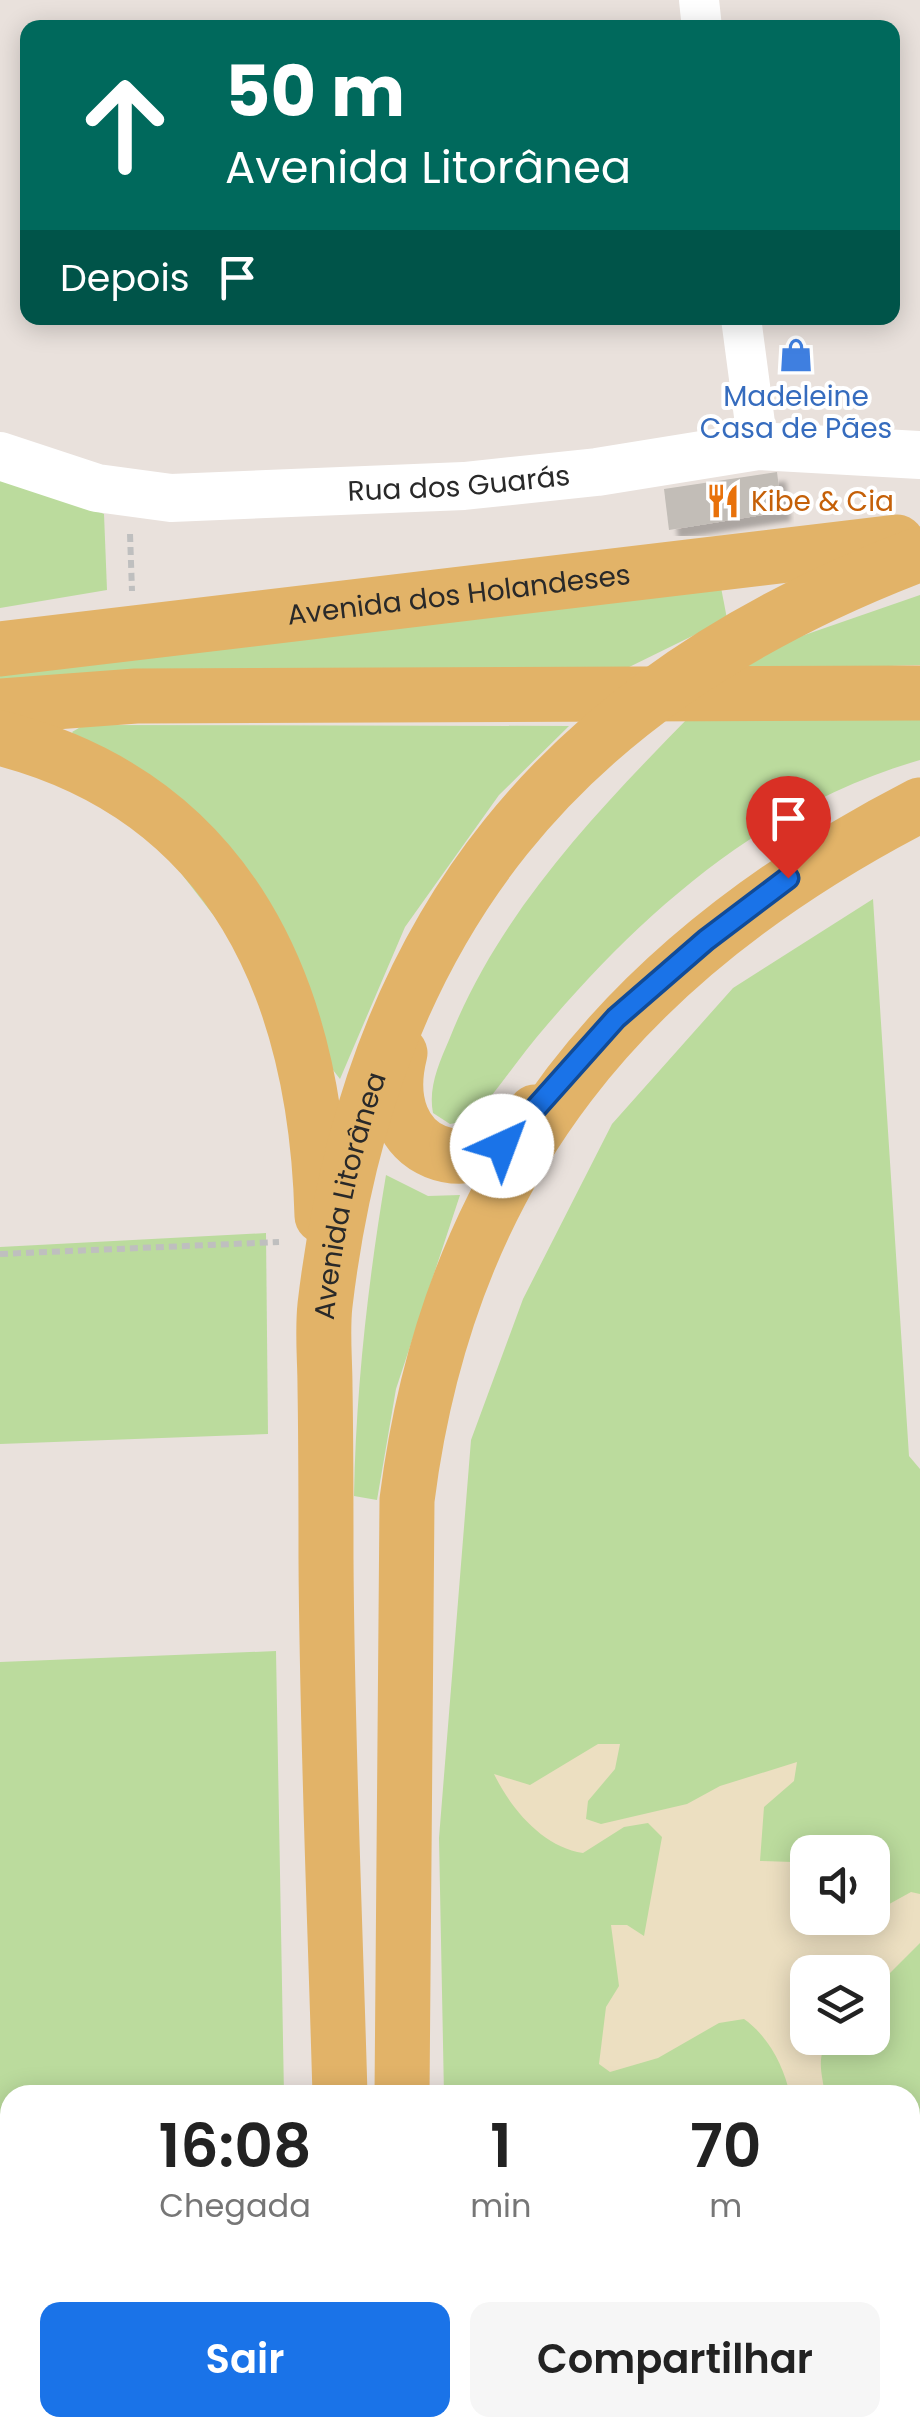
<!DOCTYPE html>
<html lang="pt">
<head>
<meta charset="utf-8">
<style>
  :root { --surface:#fff; --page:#f6f6f6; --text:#222; --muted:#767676; --accent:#1a73e8 }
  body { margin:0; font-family:Poppins,sans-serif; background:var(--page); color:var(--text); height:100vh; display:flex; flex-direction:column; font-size:38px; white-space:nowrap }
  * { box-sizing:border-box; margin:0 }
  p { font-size:32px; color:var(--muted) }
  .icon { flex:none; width:55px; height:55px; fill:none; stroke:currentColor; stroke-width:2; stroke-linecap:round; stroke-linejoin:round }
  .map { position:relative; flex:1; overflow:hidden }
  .side { position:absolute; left:0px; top:2085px; width:920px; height:352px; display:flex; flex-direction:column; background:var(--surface); border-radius:30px 30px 0 0; box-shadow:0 5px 25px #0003 }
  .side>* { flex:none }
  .banner { position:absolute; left:20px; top:20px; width:880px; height:305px; border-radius:20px; box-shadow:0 5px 25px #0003; background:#00695c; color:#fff; overflow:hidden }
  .controls { position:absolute; left:790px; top:1835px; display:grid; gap:20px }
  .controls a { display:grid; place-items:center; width:100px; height:100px; border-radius:20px; background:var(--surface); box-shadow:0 5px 25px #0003; font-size:50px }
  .pin { position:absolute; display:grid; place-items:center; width:85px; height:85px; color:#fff; margin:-102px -42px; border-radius:50% 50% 50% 0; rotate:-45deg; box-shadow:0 0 10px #0007 }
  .pin .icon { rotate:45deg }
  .me { position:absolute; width:110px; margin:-55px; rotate:43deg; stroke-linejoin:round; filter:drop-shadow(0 0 8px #0008) }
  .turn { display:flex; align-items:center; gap:35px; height:210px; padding:0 40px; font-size:45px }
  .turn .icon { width:130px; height:130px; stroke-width:2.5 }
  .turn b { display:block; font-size:70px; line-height:85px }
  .then { display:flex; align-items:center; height:95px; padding:0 40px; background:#0003; gap:20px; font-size:38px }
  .eta { display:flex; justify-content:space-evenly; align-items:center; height:170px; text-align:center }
  .eta b { font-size:60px; font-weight:600; line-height:70px }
  .cta { display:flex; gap:20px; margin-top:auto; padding:20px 40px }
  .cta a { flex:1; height:115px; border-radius:20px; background:var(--accent); color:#fff; font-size:40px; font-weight:600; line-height:115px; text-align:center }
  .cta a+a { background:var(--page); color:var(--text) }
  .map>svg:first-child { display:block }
</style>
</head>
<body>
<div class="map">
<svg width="920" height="2436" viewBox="0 0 920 2436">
  <defs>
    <filter id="shadow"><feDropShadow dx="9" dy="9" stdDeviation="2.5" flood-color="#0004"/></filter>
  </defs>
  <rect width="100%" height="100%" fill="#e9e1dc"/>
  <g fill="#bbdb9d" fill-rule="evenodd">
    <polygon points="0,480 46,491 104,514 107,590 0,608"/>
    <polygon points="720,582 727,619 619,672 0,688 0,671"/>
    <polygon points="920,595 920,665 739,671 793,639"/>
    <path d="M920,709V760C767,804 649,906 547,1025C520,1056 498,1090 471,1120L450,1124L433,1113C428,1088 439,1063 449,1040C499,912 598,810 693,713Z"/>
    <polygon points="84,725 569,726 499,795 405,927 340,1079 72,732"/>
    <path d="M873,899L909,1456L920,1469V2436H450L451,2428H910V2095H444L439,1838L471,1440L523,1299L612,1124L733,988ZM808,1852H872V1918H808ZM808,1972H872V2038H808Z"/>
    <path d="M386,1175L428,1196L460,1195L396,1389L377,1500L354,1496C356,1388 368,1282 386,1175Z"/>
    <polygon points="266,1233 268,1434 0,1444 0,1247"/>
    <polygon points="276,1651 284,2095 10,2095 10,2428 270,2428 269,2436 0,2436 0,1662"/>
  </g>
  <g fill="#ecdfc1">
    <path d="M598,1744H620L615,1769L588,1801L586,1819L601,1824L687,1804L720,1786L797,1762L794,1781L764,1807L760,1861L793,1862L807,1881L808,1918H872L873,1913L911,1892L920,1894V1943L873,1990L872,1972H808V2038H828C816,2060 822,2073 825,2095H790C784,2066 768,2036 744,2019L719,2023L658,2058L610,2072L599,2064L606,2007L619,1986L611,1925H627L644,1936L662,1837L648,1823L624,1827L583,1853C543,1847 511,1809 494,1774L530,1785Z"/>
    <path d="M920,2407V2423C899,2436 881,2436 857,2428H910V2413Z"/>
  </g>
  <polygon fill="#c2bdb7" filter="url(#shadow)" points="777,472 782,512 669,530 664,489"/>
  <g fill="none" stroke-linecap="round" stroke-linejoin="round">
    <g stroke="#bfbfbf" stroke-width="6" stroke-dasharray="8 5" stroke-linecap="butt">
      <polyline points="130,534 132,591"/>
      <polyline points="0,1254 279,1242"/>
    </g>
    <g stroke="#fff" stroke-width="40">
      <polyline points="699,0 702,28"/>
      <polyline points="741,318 758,446"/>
    </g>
    <path stroke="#fff" stroke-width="48" id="s1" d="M0,456L97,488L171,498L464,486L597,472L758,446L920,455"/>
    <g stroke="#e2b368" stroke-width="55">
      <path id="s2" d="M0,649L897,542"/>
      <polyline points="0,706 136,696 920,693"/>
      <path d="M0,738C233,798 316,992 322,1216"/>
      <path d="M400,1053C374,1156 475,1193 535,1112"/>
      <path id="s3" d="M340,2095C335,1916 327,1738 326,1559C326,1502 326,1444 325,1387C325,1360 322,1332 325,1305C370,923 564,689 920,554"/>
      <path d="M402,2095L407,1500C449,1167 627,956 920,805"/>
      <polyline points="325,2436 326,2428"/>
      <polyline points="393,2436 394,2428"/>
    </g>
  </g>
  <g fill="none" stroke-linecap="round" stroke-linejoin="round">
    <g stroke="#114b97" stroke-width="25">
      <polyline id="route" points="502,1146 616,1018 706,940 788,878"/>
    </g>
    <use href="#route" stroke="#1a73e8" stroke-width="18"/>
  </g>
  <defs>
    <g id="shop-bare" transform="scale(2.7)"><path d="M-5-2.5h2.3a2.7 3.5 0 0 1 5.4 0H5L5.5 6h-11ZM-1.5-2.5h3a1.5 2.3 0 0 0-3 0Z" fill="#3f7fe0" stroke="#fff" stroke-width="2.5" paint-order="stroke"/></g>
    <g id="restaurant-bare" transform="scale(2.7)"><path d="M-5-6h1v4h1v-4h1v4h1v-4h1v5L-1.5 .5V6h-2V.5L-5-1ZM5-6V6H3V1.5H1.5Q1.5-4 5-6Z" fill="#e8710a" stroke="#fff" stroke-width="2.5" paint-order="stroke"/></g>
  </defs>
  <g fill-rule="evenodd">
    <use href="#shop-bare" x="796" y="355"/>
    <use href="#restaurant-bare" x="723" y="501"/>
  </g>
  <g text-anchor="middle" stroke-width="8" stroke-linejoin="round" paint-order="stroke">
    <g font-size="28" fill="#366cbe" stroke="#fff">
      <text x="796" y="406">Madeleine<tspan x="796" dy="32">Casa de Pães</tspan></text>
    </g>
    <g font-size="28" fill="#292929" stroke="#fff">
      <text dy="10" stroke="none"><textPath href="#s1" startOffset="465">Rua dos Guarás</textPath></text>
      <text dy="10" stroke="none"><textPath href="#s2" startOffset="462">Avenida dos Holandeses</textPath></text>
      <text dy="10" stroke="none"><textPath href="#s3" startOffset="902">Avenida Litorânea</textPath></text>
    </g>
    <g font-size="28" fill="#c56008" stroke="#fff" text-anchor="start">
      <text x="751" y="511">Kibe &amp; Cia</text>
    </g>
  </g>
</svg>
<div class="controls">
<a><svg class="icon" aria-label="sound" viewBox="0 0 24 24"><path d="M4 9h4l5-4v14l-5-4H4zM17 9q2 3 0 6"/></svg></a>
<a><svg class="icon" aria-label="layers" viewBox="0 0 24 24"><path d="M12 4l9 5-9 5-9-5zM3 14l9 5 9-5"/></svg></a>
</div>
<div class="pin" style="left:788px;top:878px;background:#d93025"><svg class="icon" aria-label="arrive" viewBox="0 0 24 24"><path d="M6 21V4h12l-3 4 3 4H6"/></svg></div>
<svg class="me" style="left:502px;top:1146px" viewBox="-20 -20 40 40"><circle r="19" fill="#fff"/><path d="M0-13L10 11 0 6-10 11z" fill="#1a73e8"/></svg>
<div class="banner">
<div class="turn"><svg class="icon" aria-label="ahead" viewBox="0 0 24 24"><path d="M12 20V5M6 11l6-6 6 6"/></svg><div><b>50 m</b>Avenida Litorânea</div></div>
<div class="then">Depois<svg class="icon" aria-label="arrive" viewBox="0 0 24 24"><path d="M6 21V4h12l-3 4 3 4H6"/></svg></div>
</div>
<section class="side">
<div class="eta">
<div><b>16:08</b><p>Chegada</p></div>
<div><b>1</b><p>min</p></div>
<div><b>70</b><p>m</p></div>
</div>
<div class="cta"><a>Sair</a><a>Compartilhar</a></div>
</section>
</div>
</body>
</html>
